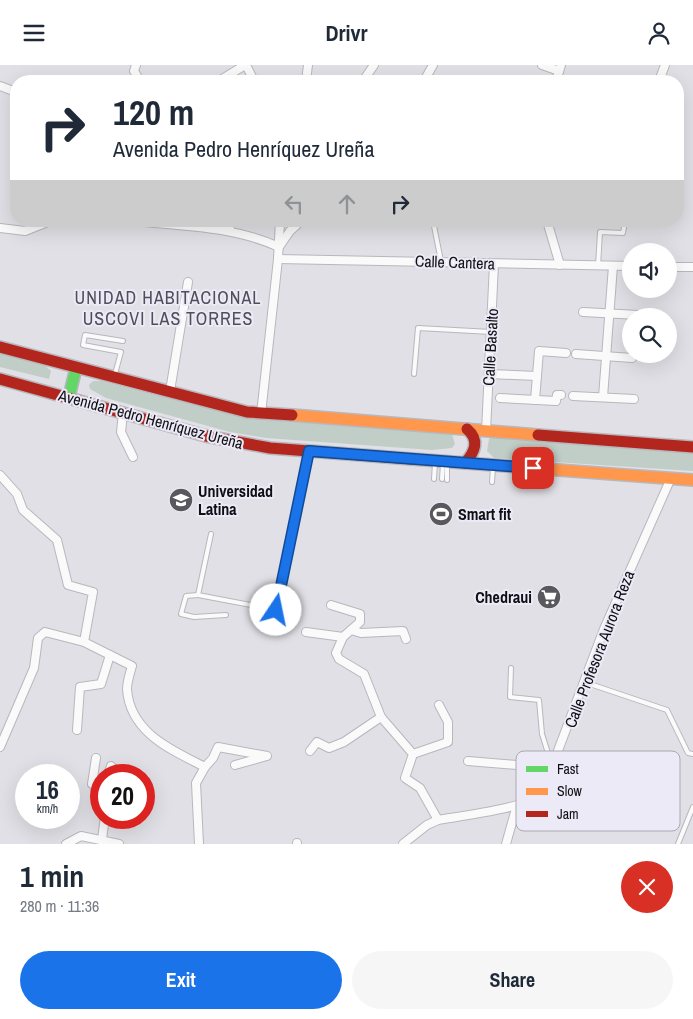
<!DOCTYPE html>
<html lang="en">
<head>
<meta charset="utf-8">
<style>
  :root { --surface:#fff; --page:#f6f6f7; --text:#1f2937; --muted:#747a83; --accent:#1a73e8 }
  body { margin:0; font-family:"Archivo Narrow",sans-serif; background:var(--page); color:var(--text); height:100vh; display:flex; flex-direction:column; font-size:19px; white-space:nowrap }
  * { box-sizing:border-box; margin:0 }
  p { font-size:16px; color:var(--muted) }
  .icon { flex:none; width:28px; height:28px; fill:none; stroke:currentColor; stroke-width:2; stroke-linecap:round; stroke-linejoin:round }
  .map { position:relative; height:779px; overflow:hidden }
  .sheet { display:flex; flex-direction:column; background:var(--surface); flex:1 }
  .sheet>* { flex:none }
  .hud { position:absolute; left:10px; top:10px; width:674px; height:152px; border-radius:20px; box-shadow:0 5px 20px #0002; background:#fff; color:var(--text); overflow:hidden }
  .tools { position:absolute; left:622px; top:178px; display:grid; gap:10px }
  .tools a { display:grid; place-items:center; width:55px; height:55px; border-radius:50%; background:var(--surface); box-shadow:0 5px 20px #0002; font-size:25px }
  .speed { position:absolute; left:15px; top:699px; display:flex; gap:10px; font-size:25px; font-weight:700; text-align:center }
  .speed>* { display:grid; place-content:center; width:65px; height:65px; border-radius:50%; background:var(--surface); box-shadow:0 5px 20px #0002; line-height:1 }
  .speed small { font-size:12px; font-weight:400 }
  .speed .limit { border:8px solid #d22; background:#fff; color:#111 }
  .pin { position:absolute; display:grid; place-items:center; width:42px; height:42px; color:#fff; margin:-21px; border-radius:10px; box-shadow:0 2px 8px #0006 }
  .me { position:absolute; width:55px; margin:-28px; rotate:11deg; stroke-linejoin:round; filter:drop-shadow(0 0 4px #0008) }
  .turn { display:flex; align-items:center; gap:18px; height:105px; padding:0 20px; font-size:22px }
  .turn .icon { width:65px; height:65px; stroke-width:2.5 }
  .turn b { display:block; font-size:35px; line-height:42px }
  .lanes { display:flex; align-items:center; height:48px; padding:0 20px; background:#0003; justify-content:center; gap:25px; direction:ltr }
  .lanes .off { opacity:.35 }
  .round { display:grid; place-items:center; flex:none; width:52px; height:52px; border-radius:26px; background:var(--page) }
  .headline { display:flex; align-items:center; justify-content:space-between; height:85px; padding:0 20px }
  h1 { font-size:30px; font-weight:800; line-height:38px }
  .primary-button { display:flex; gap:10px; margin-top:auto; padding:10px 20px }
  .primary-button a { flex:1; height:58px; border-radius:30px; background:var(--accent); color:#fff; font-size:20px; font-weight:800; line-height:58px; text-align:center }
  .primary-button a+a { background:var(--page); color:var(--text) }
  header { display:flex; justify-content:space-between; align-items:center; height:65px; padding:0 20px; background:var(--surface); font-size:22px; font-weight:800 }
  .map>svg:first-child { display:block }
</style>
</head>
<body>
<header><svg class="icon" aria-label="menu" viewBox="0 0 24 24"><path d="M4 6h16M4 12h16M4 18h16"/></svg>Drivr<svg class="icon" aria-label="person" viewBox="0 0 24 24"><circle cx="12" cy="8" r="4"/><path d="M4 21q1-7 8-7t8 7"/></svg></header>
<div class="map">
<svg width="693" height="779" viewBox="0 0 693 779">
  <rect width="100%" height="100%" fill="#e1e0e6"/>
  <g fill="#c1cdc7">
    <polygon points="0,286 40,296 51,306 49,314 0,302"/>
    <polygon points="93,316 101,316 245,353 452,369 455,379 452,383 432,385 266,373 230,367 106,333 90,324 89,320"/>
    <polygon points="493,371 693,386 693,406 494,393 487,386 489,374"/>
  </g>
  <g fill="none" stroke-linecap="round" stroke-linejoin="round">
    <g stroke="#b8b7bc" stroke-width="6">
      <g id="lane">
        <polyline points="433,156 441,196"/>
        <polyline points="598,201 600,167 623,168 625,156"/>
        <polyline points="115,309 121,287 83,280 85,270 123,276"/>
        <polyline points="414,309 418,263 491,267"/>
        <polyline points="434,414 435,398"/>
        <polyline points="442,414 443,399"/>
        <polyline points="447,415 447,399"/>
        <polyline points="492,417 493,402"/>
        <polyline points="211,469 198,530 277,545 308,388"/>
        <polyline points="198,530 186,531 181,549 194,552 226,550"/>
        <polyline points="511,603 510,632 539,635 542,669 552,701"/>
        <polyline points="584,617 667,645 688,688 693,689"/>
        <polyline points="678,779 693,742"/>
      </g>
    </g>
    <g stroke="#b8b7bc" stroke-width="10">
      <g id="street">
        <polyline points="136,0 134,6 140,16"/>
        <polyline points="246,0 254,16"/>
        <polyline points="542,0 559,6"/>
        <polyline points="219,16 245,0"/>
        <polyline points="306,16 308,0"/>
        <polyline points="363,16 374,0"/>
        <polyline points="424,16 433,0"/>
        <polyline points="556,16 561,0"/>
        <polyline points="659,16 665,0"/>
        <polyline points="0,21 16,27"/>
        <path d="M132,156C182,161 233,161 279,182L290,166L301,156"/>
        <polyline points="225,156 231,166"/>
        <polyline points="547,156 560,200"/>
        <polyline points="0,163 25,166 50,156"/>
        <polyline points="278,194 631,201"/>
        <polyline points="669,202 693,202"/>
        <polyline points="583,247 638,250"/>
        <polyline points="576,289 632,293"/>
        <polyline points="489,309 537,311"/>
        <polyline points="170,326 188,217"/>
        <polyline points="573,331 634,334"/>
        <polyline points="603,332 613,201"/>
        <polyline points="500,333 556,336 557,330 561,330"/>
        <polyline points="535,335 539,286 566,288"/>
        <polyline points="123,348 121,367 133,392"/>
        <polyline points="261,349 278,194 280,156"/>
        <polyline points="486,366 494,199"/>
        <path d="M0,410L17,429L23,445L57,475L68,520L93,527L84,577L132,601C130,608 127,617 127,624C130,668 172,685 205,702L196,718L199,779"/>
        <polyline points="331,540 360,549 360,557 343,572 336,588 339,594 364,609 381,652 413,689 405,713 420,723 438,755"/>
        <polyline points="351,565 361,568 403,566 406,574"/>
        <polyline points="306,567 343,572"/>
        <polyline points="77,665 80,622 101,619 110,590"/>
        <polyline points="0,682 34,603 38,573 45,567 84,577"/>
        <polyline points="310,686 317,677 329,683 344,677 381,652"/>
        <polyline points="413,689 448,677 448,657 439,640"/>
        <polyline points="96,693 92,719 101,722"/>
        <polyline points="468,696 552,703"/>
        <polyline points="205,702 213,693 218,682 267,691 235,700"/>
        <polyline points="108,710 111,701"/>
        <polyline points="102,774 105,752"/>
        <polyline points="297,778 297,779"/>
        <polyline points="66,779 81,771 119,779"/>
        <path d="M403,779L427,760L438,755C460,751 530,743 542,728L604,564L671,413"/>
        <polyline points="506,779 517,740"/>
      </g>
    </g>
    <g stroke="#b8b7bc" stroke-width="14">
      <polyline id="fast" points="69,332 76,303"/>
    </g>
    <g stroke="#b8b7bc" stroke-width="14">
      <g id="slow">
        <polyline points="292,350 538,370"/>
        <polyline points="412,394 693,415"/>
      </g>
    </g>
    <g stroke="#b8b7bc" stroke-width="14">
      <g id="jam">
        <polyline points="0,282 247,347 292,350"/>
        <polyline points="0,314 206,371 270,383 412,394"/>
        <polyline points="538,370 693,382"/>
        <path d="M465,398C475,387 480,375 467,364"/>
      </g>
    </g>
    <use href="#lane" stroke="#fafafb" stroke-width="4"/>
    <use href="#street" stroke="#fafafb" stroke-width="8"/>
    <use href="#fast" stroke="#63d668" stroke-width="11"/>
    <use href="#slow" stroke="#ff974d" stroke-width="11"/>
    <use href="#jam" stroke="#b3261e" stroke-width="11"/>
  </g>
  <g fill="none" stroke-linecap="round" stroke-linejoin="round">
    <g stroke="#114b97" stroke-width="12">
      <polyline id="route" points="276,545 309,386 533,403"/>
    </g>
    <use href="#route" stroke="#1a73e8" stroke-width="9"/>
  </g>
  <defs>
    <g id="university-disc" transform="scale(1.25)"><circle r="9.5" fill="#59585d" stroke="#edeaf7"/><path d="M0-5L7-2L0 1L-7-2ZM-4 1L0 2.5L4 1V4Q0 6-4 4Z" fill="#fff"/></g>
    <g id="stadium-disc" transform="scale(1.25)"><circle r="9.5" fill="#59585d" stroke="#edeaf7"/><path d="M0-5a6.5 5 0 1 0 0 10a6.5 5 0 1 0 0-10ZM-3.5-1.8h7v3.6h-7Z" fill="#fff"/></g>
    <g id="supermarket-disc" transform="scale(1.25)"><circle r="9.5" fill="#59585d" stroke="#edeaf7"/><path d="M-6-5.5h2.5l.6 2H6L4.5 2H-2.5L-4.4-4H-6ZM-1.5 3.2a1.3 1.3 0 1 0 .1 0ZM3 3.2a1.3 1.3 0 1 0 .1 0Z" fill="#fff"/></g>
  </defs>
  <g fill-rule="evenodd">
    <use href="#university-disc" x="181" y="435"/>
    <use href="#stadium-disc" x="441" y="449"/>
    <use href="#supermarket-disc" x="549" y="532"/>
  </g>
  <g text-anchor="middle" stroke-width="4" stroke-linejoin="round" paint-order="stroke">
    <g font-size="16" fill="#100f13" stroke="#edeaf7">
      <text transform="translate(455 197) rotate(2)" y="6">Calle Cantera</text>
      <text transform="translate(490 282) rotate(-87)" y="6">Calle Basalto</text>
      <text transform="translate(151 354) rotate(15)" y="6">Avenida Pedro Henríquez Ureña</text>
      <text transform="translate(599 584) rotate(-69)" y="6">Calle Profesora Aurora Reza</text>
    </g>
    <g font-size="16" font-weight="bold" fill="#100f13" stroke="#edeaf7" text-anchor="start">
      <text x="198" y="432">Universidad<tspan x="198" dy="18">Latina</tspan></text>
      <text x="458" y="455">Smart fit</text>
      <text x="532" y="538" text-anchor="end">Chedraui</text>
    </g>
    <g font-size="18" letter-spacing="1" fill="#504e58" stroke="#edeaf7">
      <text x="168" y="239">UNIDAD HABITACIONAL<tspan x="168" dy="21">USCOVI LAS TORRES</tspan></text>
    </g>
  </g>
  <rect x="516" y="686" width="164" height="80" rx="8" fill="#edeaf7" stroke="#aba8b3" stroke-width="1"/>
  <rect x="526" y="701" width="22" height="6" fill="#63d668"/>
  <rect x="526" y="723" width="22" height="7" fill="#ff974d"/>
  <rect x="526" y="746" width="22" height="6" fill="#b3261e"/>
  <g font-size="14" fill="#100f13">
    <text x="557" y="709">Fast</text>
    <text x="557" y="731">Slow</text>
    <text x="557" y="754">Jam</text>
  </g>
</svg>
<div class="tools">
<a><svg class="icon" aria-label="sound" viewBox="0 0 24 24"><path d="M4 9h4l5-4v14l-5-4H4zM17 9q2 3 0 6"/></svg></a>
<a><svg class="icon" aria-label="search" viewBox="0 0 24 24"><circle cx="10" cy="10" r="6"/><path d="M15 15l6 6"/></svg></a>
</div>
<div class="speed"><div>16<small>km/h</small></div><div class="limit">20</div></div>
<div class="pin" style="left:533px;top:403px;background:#d93025"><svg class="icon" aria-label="arrive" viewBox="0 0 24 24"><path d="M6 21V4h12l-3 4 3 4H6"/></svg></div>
<svg class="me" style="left:276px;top:545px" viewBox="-20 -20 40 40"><circle r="19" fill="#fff"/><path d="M0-13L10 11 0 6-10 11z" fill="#1a73e8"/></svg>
<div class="hud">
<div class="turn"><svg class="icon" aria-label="right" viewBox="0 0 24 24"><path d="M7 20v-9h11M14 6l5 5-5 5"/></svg><div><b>120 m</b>Avenida Pedro Henríquez Ureña</div></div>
<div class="lanes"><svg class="icon off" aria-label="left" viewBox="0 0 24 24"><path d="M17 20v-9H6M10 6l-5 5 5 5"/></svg><svg class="icon off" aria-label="ahead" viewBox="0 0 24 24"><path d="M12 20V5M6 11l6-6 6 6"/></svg><svg class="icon" aria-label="right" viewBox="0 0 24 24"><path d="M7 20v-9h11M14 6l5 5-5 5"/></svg></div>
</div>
</div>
<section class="sheet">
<div class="headline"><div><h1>1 min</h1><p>280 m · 11:36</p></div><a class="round" style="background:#d93025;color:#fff"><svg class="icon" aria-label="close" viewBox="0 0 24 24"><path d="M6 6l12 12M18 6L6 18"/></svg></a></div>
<div class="primary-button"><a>Exit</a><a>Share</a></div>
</section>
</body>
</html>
